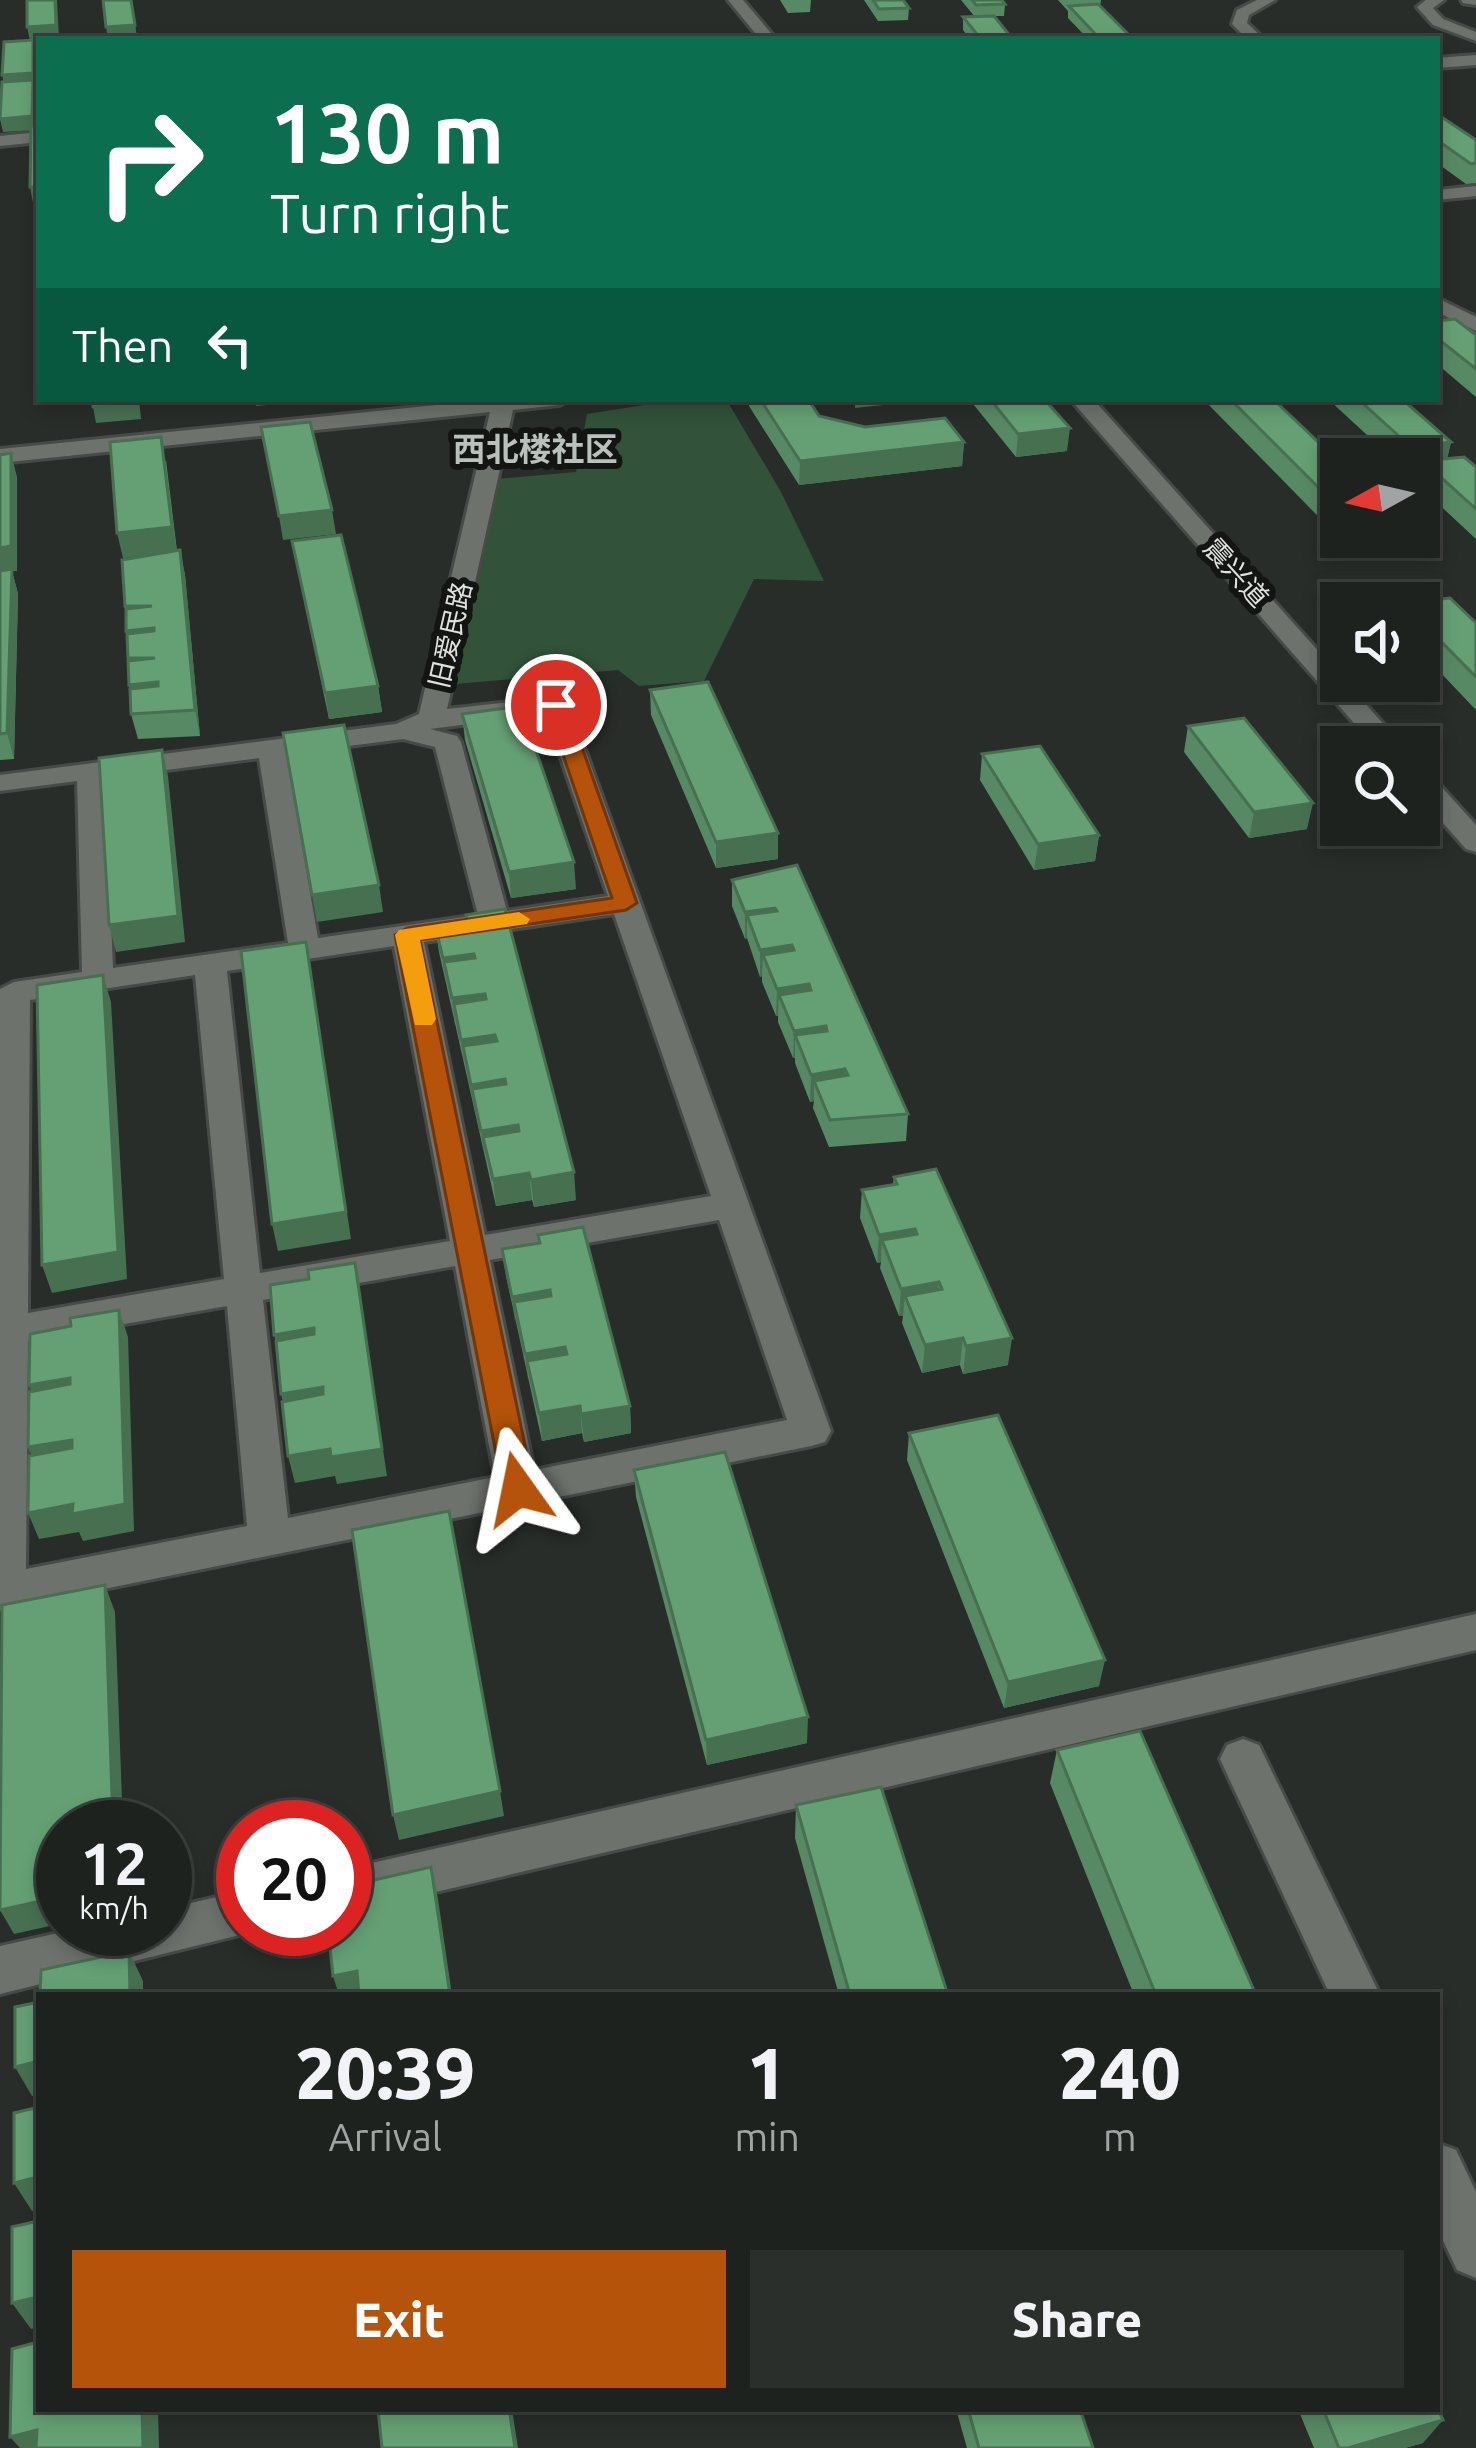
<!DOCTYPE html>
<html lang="en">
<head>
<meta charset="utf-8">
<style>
  :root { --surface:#1e221f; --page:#2b2f2c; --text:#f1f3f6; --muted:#a1a4a4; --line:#3c3f3d; --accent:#b45309 }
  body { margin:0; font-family:Ubuntu,"Noto Sans SC",sans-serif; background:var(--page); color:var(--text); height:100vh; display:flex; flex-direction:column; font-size:45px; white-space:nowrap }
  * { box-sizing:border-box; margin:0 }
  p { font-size:39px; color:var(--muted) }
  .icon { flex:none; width:66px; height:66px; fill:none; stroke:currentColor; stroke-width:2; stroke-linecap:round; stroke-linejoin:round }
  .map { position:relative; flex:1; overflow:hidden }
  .drawer { position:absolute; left:36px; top:1992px; width:1404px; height:420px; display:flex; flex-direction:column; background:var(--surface); border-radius:0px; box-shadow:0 6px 18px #0003,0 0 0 3px var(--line) }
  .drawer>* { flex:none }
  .hud { position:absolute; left:36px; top:36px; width:1404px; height:366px; border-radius:0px; box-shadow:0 6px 18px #0003,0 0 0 3px var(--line); background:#0b6e4f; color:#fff; overflow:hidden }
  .needle { width:78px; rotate:262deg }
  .fabs { position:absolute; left:1320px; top:438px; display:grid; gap:24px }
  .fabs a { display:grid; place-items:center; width:120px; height:120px; border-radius:0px; background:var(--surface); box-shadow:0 6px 18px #0003,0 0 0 3px var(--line); font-size:60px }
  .speed { position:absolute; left:36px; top:1800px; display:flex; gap:24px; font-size:60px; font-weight:700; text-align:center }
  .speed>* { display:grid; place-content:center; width:156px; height:156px; border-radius:50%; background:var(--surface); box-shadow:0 6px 18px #0003,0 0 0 3px var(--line); line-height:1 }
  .speed small { font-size:30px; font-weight:400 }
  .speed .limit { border:18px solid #d22; background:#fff; color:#111 }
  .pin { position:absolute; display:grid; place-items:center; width:102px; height:102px; color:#fff; margin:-51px; border:6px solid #fff; border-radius:50%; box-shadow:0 3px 12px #0007 }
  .me { position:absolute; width:132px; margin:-66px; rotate:348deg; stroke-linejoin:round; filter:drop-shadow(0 0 9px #0008) }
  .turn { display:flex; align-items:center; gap:42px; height:252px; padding:0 36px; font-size:54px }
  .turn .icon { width:156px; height:156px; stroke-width:2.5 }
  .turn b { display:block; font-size:84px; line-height:102px }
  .then { display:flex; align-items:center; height:114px; padding:0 36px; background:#0003; gap:24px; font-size:45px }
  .eta { display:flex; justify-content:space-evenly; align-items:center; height:204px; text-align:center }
  .eta b { font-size:72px; font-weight:800; line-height:84px }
  .action { display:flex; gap:24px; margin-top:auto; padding:24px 36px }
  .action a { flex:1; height:138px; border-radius:0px; background:var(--accent); color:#fff; font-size:48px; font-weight:800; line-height:138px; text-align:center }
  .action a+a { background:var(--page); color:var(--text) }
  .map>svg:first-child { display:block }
</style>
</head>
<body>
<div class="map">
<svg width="1476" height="2448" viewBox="0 0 1476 2448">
  <rect width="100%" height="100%" fill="#282d29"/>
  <polygon fill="#32523a" points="682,399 726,399 781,492 824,581 754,579 704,681 639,686 618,670 443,685 486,480 576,472 587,414"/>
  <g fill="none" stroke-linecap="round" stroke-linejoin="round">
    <g stroke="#474a47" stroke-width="6">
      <g id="minor">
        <polygon points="728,0 743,0 776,39 760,39"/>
        <polygon points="1257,0 1275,0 1249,15 1247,23 1264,39 1247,39 1232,24 1237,10"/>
        <polygon points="1426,0 1444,0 1433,8 1443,19 1476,32 1476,41 1433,25 1417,7"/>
        <polygon points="1461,0 1476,0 1476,5 1463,3"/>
        <polygon points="1476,55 1476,65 1437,68 1437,58"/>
        <polygon points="39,132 39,142 0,146 0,136"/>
        <polygon points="1476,186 1476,196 1437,200 1437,190"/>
        <polygon points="1437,298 1476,317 1476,331 1437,312"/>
        <path d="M496,399H570L559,405L513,410L447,709L556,697L569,705L831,1431L825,1442L811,1446L0,1610V989L14,982L82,972L77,781L0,791V775L396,724L419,714L490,412L0,463V449ZM546,714L608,896L507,911L461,742L457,736L430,729ZM403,739L435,747L478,915L318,938L286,754ZM259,758L288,943L113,968L105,778ZM614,914L711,1196L485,1235L424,942ZM394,946L450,1241L260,1273L227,971ZM195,975L224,1279L28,1313L30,1000ZM719,1220L787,1420L534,1470L490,1260ZM455,1266L495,1477L288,1518L263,1300ZM227,1306L247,1526L26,1569L28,1341Z"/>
        <polygon points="1070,399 1093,399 1404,747 1375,747"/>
        <polygon points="1419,771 1429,773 1476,825 1476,852 1466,849 1419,796"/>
        <polygon points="1476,1614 1476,1650 345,1913 345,1869"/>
        <polygon points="1243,1739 1259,1745 1380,1995 1330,1995 1220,1759 1227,1745"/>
        <polygon points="243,1891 243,1929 260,1930 0,1994 0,1946 76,1929 165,1929 165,1909"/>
        <polygon points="1437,2143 1456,2150 1476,2192 1476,2278 1457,2270 1437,2228"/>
      </g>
    </g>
    <use href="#minor" fill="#6d726d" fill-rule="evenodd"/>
  </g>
  <g fill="#578a64">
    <polygon points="780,0 811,0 810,12 788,13"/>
    <polygon points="864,0 903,0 909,8 908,20 878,21"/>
    <polygon points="961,0 1002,0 1005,4 1004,16 994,16 1011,37 1011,39 970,39 963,30 963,17 975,17"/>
    <polygon points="1058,0 1101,0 1100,6 1130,39 1088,39 1068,18 1068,11"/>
    <polygon points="1437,114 1476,140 1476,183 1466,184 1437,163"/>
    <polygon points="1437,321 1476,335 1476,397 1437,364"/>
    <polygon points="749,399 808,399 819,416 865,427 964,442 962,466 799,485 749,406"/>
    <polygon points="969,399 1044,399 1067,451 1016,457"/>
    <polygon points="1203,399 1273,399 1341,464 1341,537 1407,537 1403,554 1360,559"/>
    <polygon points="1328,399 1402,399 1451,442 1447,459 1476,467 1476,539 1419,486 1421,468 1419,469 1419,459 1393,459"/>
    <polygon points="0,455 17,477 17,571 12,571 18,594 14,759 0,760"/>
    <polygon points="166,460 177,551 180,550 185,575 200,736 138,739 131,714 122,560 162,553 123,558"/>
    <polygon points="292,541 378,686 382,712 329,719"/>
    <polygon points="1419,603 1476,623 1476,710 1419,650"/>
    <polygon points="650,690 778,833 778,859 716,868 651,715"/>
    <polygon points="462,714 576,889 511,898 465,740"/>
    <polygon points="1188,726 1307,829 1249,838 1184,752"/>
    <polygon points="982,754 1099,835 1095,861 1034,870 980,780"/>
    <polygon points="797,865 908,1114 906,1141 829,1147 813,1108 814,1101 810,1102 795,1063 795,1058 793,1058 778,1022 778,1016 776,1016 762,982 762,976 760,977 747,938 745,939 732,906 732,880"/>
    <polygon points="466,920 576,1200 534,1207 532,1200 496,1206 439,952 435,925"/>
    <polygon points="894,1177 1008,1365 963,1374 960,1365 922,1373 902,1323 903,1316 899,1316 880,1268 881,1262 877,1263 860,1218 862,1190 893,1185"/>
    <polygon points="538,1235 630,1406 631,1433 584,1442 582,1433 542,1441 506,1276 502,1249 539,1243"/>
    <polygon points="909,1433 1099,1686 1004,1708 907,1460"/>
    <polygon points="634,1470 807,1743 707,1765 636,1497"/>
    <polygon points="1057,1750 1256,1995 1134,1995 1050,1783"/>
    <polygon points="796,1805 948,1995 839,1995 795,1838"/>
    <polygon points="956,2409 1080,2409 1093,2448 967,2448"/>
    <polygon points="1298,2409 1437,2409 1423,2443 1405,2448 1314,2448"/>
  </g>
  <g fill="#477051">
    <polygon points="55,0 57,0 59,39 39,39 39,45 35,45 36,52 36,86 34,86 35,130 3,132 0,119 5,88 2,75 31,45 27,27"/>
    <polygon points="132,0 137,38 108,39 106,27"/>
    <polygon points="30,187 39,187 39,208 34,208"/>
    <polygon points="139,399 141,419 96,423 93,407"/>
    <polygon points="255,399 299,399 299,402 256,406"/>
    <polygon points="855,399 940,399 855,408"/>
    <polygon points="1070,428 1067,451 1016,457 1018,434"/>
    <polygon points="161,437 177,552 123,558 117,533"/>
    <polygon points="964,442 962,466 799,485 800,461"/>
    <polygon points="1451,442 1445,466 1423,461 1421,468 1419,469 1419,459 1408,459 1411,447"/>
    <polygon points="11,453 17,477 17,571 12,571 18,594 14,759 7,733 0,573 0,548"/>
    <polygon points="332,510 336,534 283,540 279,516"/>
    <polygon points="1365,537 1407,537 1403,554 1360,559"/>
    <polygon points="180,550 185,575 200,736 195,710"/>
    <polygon points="154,628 159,653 132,656 126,631"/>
    <polygon points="158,682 164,707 135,711 129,685"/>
    <polygon points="378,686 382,712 329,719 325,693"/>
    <polygon points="162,750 168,776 185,942 116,952 109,925"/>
    <polygon points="1313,803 1307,829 1249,838 1254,812"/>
    <polygon points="778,833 778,859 716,868 716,842"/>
    <polygon points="1099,835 1095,861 1034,870 1038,844"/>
    <polygon points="574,862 576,889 511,898 509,872"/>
    <polygon points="379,885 383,912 317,922 312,895"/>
    <polygon points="775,908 775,934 747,915 747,938 745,939 745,912"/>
    <polygon points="306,942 351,1239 278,1251 272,1224"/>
    <polygon points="792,945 792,972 763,955 762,976 760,977 760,950"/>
    <polygon points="474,954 477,981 444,962 446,985 443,958"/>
    <polygon points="103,975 111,1002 127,1279 52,1293 42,1265"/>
    <polygon points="809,984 808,1011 779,995 778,1016 776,1016 777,989"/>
    <polygon points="485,994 488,1021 454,1004 455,1026 452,998"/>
    <polygon points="826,1026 825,1054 795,1035 795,1058 793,1058 794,1031"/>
    <polygon points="495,1035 498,1062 463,1046 465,1067 461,1040"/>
    <polygon points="845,1069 844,1097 814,1081 814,1101 810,1102 811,1075"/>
    <polygon points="505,1079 508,1107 472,1089 475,1112 471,1085"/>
    <polygon points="518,1125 521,1152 483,1137 485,1158 481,1131"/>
    <polygon points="574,1172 576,1200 534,1207 531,1180"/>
    <polygon points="529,1173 532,1200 496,1206 493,1179"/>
    <polygon points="915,1229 913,1257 882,1240 881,1262 877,1263 879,1235"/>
    <polygon points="355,1263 387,1476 337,1484 335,1476 295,1483 288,1456 330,1449"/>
    <polygon points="939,1282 936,1310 905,1296 903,1316 899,1316 901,1289"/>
    <polygon points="550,1290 553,1318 514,1302 515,1324 512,1297"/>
    <polygon points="119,1310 128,1337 134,1531 83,1541 79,1532 39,1539 28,1513 73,1504"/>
    <polygon points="314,1328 320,1356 281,1363 274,1335"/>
    <polygon points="963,1338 960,1365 922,1373 925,1345"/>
    <polygon points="1012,1338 1008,1365 963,1374 966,1346"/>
    <polygon points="565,1347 568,1374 527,1361 528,1381 525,1354"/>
    <polygon points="70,1378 79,1406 39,1413 29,1385"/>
    <polygon points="323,1387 329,1414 287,1422 281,1394"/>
    <polygon points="580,1406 582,1433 542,1441 539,1413"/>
    <polygon points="630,1406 631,1433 584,1442 581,1414"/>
    <polygon points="72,1440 82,1467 39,1474 28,1447"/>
    <polygon points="105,1585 115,1612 123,1827 113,1827"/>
    <polygon points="1105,1660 1099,1686 1004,1708 1008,1682"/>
    <polygon points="808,1717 807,1743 707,1765 706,1740"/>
    <polygon points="500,1791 504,1816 399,1840 393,1815"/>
    <polygon points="431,1867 438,1899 452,1995 450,1995"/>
    <polygon points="63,1896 63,1923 14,1934 0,1910"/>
    <polygon points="129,1951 143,1981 143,1995 130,1995"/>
    <polygon points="357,1971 364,1995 339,1995 333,1976"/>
    <polygon points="39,2061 39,2094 32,2096 15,2067"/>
    <polygon points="38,2177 39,2209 32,2211 14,2183"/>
    <polygon points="38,2297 39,2327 31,2329 12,2303"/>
    <polygon points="142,2409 158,2409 159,2448 143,2448"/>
    <polygon points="509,2409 512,2409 518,2448 515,2448"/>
    <polygon points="1443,2420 1423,2443 1405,2448 1348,2448"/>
    <polygon points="37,2430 52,2448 20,2448 10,2437"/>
  </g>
  <g fill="#65a074" stroke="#477051" stroke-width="3">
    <polygon points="27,0 55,0 56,25 27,27"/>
    <polygon points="103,0 131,0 135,25 106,27"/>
    <polygon points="873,0 903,0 909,8 879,9"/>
    <polygon points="972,0 1002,0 1005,4 976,5"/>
    <polygon points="1098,4 1131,37 1100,39 1069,6"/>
    <polygon points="994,16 1011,37 980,38 963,17"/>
    <polygon points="33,40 33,73 2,75 4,42"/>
    <polygon points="33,80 32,116 0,119 2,82"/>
    <polygon points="1437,114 1476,140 1476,163 1471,164 1437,140"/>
    <polygon points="31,126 39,126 39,187 30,187"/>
    <polygon points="1455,319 1476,335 1476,369 1437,338 1437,321"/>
    <polygon points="92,399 137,399 138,403 93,407"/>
    <polygon points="760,399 808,399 819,416 865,427 945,418 964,442 800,461"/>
    <polygon points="990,399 1044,399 1070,428 1018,434"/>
    <polygon points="1230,399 1273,399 1341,464 1341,510"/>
    <polygon points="1358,399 1402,399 1451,442 1411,447"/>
    <polygon points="310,422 332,510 279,516 261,427"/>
    <polygon points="161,437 172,527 117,533 110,442"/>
    <polygon points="11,453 11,546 0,548 0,455"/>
    <polygon points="1464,457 1476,467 1476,509 1423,461"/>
    <polygon points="341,535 378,686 325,693 292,541"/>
    <polygon points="180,550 195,710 131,714 130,689 158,686 158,682 129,685 128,661 155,658 128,658 127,634 154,631 154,628 126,631 126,609 152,606 125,606 122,560"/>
    <polygon points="12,569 7,733 0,734 0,571"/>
    <polygon points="1450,598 1476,623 1476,677 1419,619 1419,603 1408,603"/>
    <polygon points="708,682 778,833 716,842 650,690"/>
    <polygon points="521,706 574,862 509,872 462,714"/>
    <polygon points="1244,718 1313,803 1254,812 1188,726"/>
    <polygon points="344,725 379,885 312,895 283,733"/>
    <polygon points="1040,746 1099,835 1038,844 982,754"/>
    <polygon points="162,750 178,916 109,925 99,758"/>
    <polygon points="797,865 908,1114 830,1120 814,1081 848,1075 845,1069 811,1075 795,1035 827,1031 826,1026 794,1031 779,995 811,990 809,984 777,989 763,955 794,950 792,945 760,950 747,915 777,911 775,908 745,912 732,880"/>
    <polygon points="505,909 574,1172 531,1180 529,1173 493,1179 483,1137 519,1131 518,1125 481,1131 472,1089 506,1084 505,1079 471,1085 463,1046 497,1041 495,1035 461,1040 454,1004 486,999 485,994 452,998 444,962 475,958 474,954 443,958 435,925 467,920 466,915"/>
    <polygon points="306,942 346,1212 272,1224 241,951"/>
    <polygon points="103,975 118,1252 42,1265 37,985"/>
    <polygon points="936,1169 1012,1338 966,1346 963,1338 925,1345 905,1296 942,1289 939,1282 901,1289 882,1240 917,1234 915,1229 879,1235 862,1190 897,1184 894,1177"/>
    <polygon points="583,1227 630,1406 581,1414 580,1406 539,1413 527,1361 567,1354 565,1347 525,1354 514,1302 551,1296 550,1290 512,1297 502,1249 540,1243 538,1235"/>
    <polygon points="355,1263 382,1449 331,1457 330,1449 288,1456 282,1402 323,1394 323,1387 281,1394 276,1341 314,1334 314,1328 274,1335 270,1285 309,1279 308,1270"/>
    <polygon points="119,1310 125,1504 72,1514 73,1504 28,1513 29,1456 72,1448 72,1440 28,1447 29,1392 70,1384 70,1378 29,1385 30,1334 71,1326 70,1318"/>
    <polygon points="998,1415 1105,1660 1008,1682 909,1433"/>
    <polygon points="725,1452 808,1717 706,1740 634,1470"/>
    <polygon points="449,1511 500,1791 393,1815 352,1530"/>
    <polygon points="105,1585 113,1827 63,1827 63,1896 0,1910 2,1605"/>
    <polygon points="1140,1731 1256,1995 1156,1995 1057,1750"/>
    <polygon points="881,1787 948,1995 850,1995 796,1805"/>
    <polygon points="431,1867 450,1995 359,1995 357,1971 333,1976 328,1929 345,1929 345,1916 351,1915 348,1886"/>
    <polygon points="129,1951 130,1995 40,1995 41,1970"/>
    <polygon points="39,2002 39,2061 15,2067 15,2007"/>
    <polygon points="39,2087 39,2409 142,2409 143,2448 36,2448 37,2430 10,2437 12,2349 38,2342 38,2297 12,2303 12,2227 38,2221 38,2177 14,2183 14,2113 39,2107"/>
    <polygon points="1437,2407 1443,2420 1348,2448 1339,2448 1323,2409 1437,2409"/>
    <polygon points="378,2409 509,2409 515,2448 382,2448"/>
    <polygon points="968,2409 1080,2409 1093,2448 979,2448"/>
  </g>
  <polygon fill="#b45309" stroke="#753606" stroke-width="3" points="556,699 567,705 637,903 626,910 420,940 534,1489 529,1498 518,1502 507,1498 503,1489 395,935 407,928 612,898 546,705"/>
  <polygon fill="#f59e0b" points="519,912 530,919 527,924 420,940 436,1019 432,1025 415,1025 395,935 399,930"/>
  <g text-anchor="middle" stroke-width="12" stroke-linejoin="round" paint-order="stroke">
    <g font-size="27" fill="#dfe2df" stroke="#131513">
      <text transform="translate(1236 573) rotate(48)" y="9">震兴道</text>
      <text transform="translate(451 635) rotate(-77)" y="9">旧爱民路</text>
    </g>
    <g font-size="33" font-weight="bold" fill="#bac0bb" stroke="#131513">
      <text x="535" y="461">西北楼社区</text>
    </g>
  </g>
</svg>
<div class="fabs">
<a><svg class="needle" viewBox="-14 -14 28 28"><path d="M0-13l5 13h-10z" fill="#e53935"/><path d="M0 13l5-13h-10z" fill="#a1a4a4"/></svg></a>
<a><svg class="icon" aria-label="sound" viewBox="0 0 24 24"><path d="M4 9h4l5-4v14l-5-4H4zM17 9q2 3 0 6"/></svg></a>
<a><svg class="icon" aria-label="search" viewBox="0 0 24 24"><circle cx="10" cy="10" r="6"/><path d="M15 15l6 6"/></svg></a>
</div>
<div class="speed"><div>12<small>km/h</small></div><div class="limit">20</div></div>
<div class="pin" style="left:556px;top:705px;background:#d93025"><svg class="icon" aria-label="arrive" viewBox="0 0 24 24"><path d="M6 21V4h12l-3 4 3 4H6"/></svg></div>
<svg class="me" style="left:518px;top:1489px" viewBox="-20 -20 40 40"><path d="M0-17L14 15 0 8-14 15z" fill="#b45309" stroke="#fff" stroke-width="4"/></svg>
<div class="hud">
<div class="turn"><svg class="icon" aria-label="right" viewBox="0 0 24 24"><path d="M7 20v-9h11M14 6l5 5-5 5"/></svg><div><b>130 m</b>Turn right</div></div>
<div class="then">Then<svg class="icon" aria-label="left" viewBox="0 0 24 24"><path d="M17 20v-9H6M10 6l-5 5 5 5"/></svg></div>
</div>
<section class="drawer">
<div class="eta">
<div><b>20:39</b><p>Arrival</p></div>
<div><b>1</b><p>min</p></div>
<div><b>240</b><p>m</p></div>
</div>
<div class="action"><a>Exit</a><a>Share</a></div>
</section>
</div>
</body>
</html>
